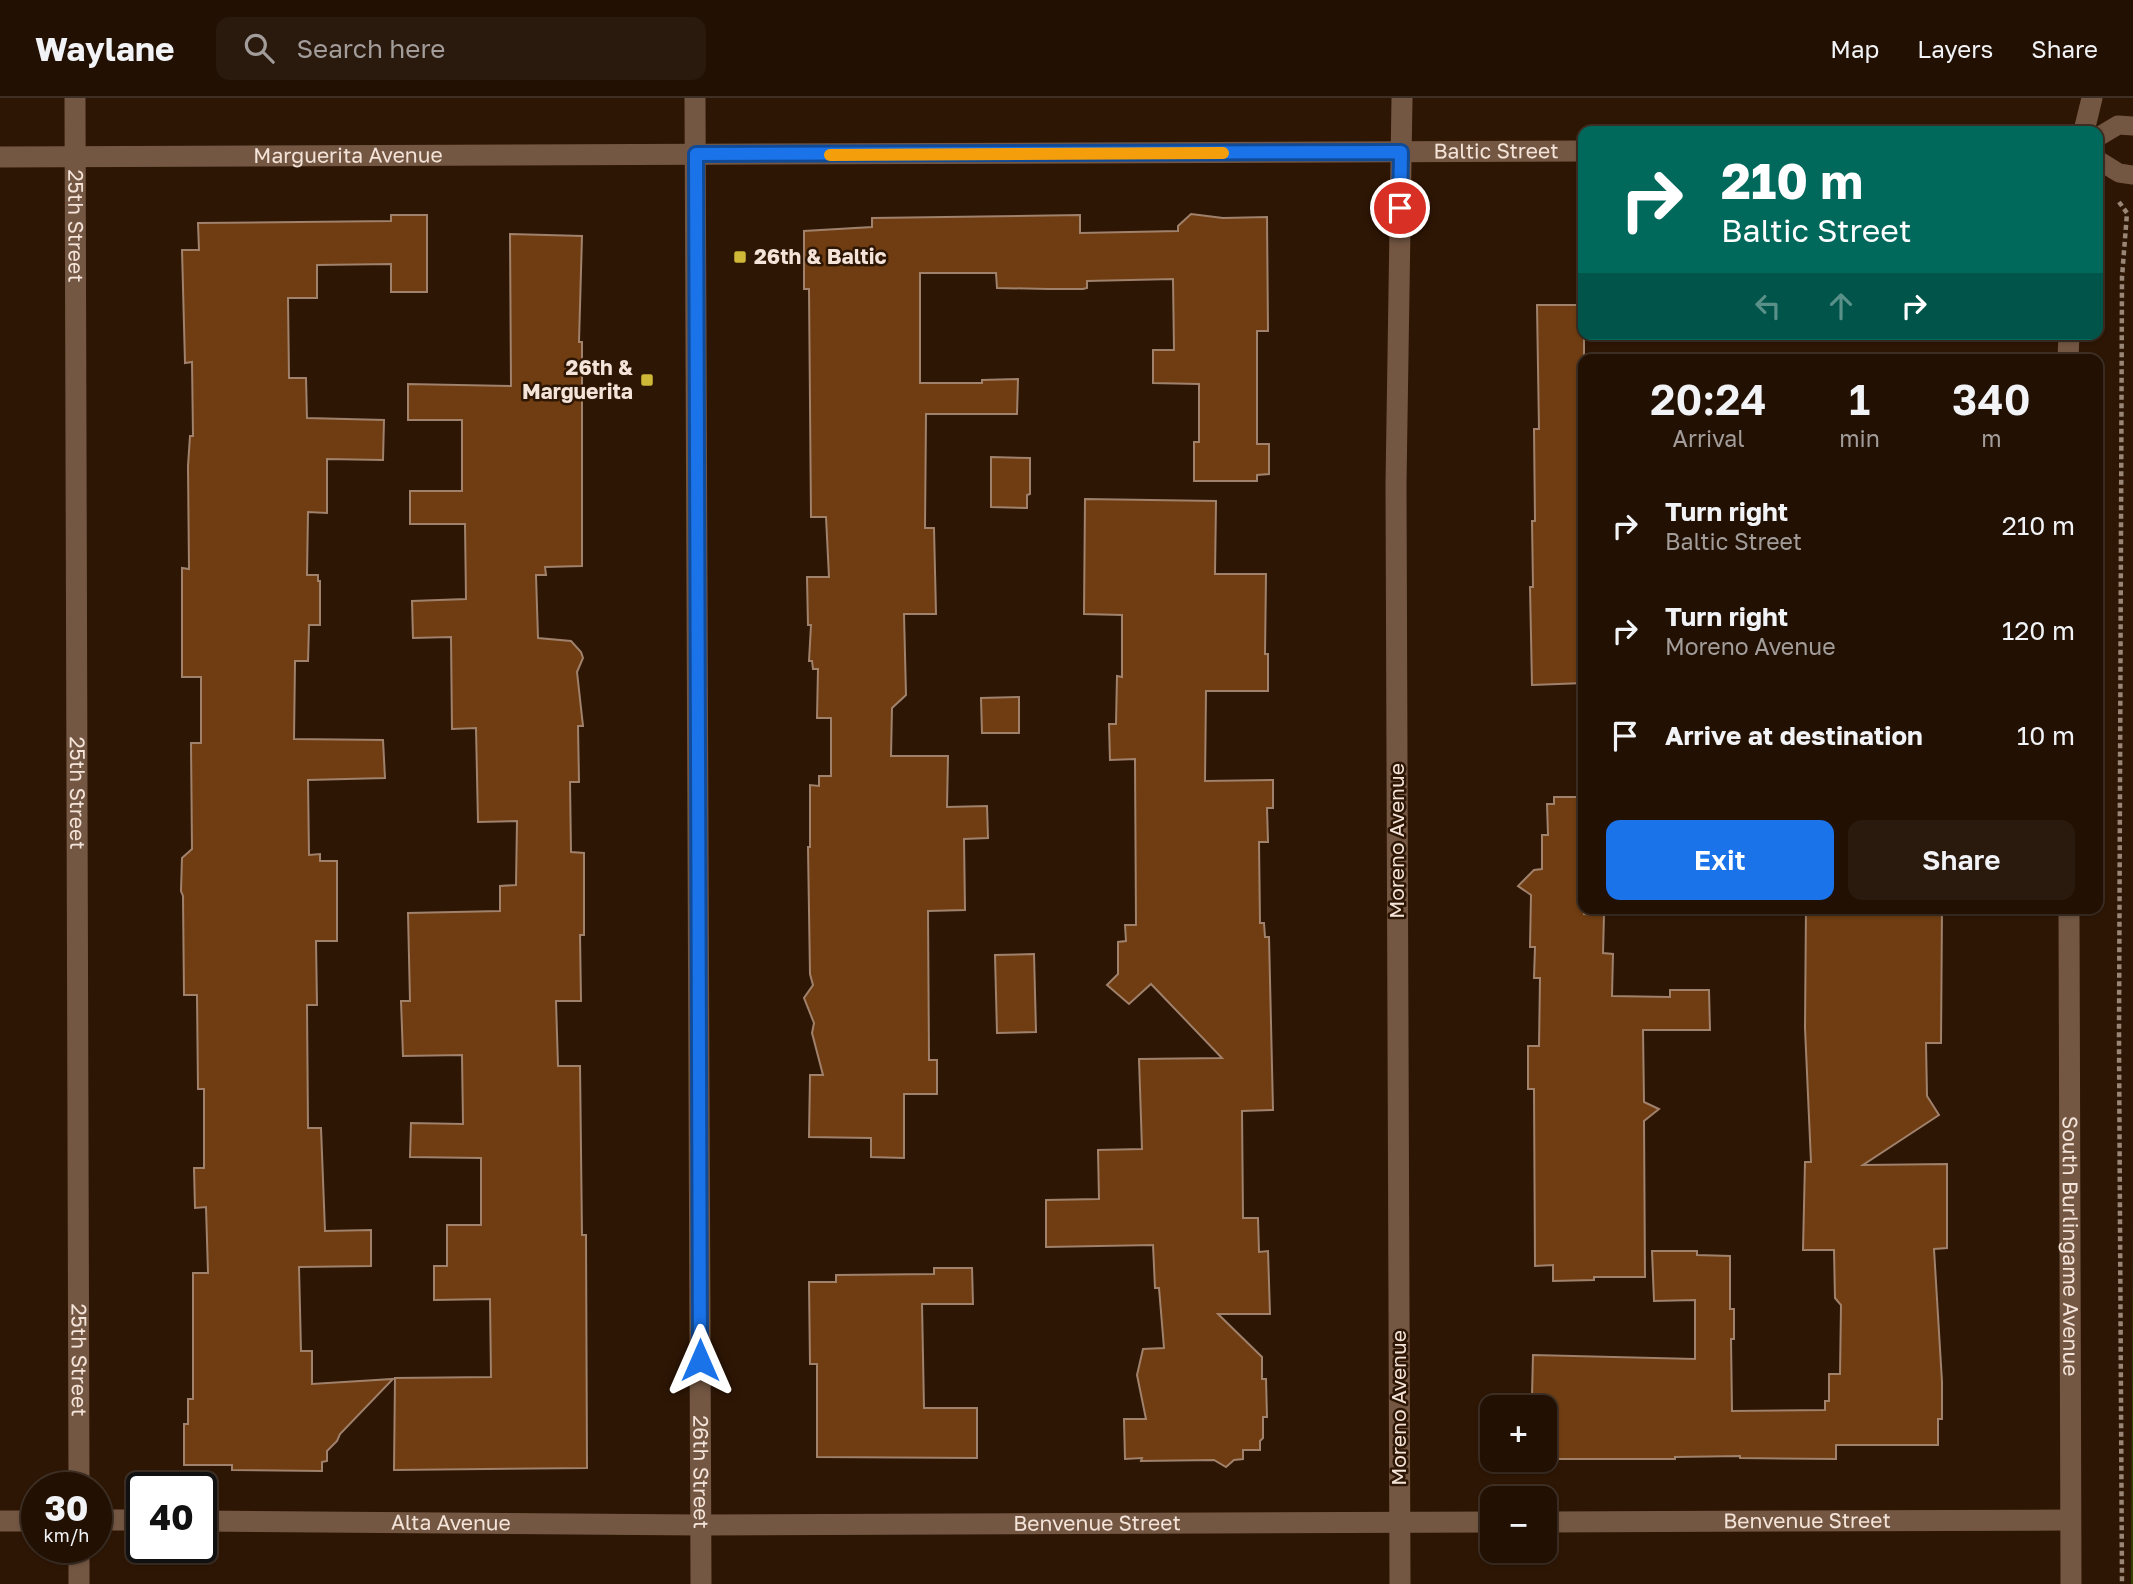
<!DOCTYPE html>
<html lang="en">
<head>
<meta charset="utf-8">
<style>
  :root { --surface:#221003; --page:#2a190d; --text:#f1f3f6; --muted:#a29d9a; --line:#3f3025; --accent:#1a73e8 }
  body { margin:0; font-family:"Golos Text",sans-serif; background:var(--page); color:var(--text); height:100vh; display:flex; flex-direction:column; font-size:26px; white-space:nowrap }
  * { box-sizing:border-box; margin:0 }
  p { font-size:23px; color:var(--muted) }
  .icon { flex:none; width:38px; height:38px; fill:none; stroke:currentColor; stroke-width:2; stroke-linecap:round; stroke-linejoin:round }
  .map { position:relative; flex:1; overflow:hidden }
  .panel { position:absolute; left:1578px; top:256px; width:525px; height:560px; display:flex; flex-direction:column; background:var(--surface); border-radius:14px; box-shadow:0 2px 5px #0004,0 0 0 2px var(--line) }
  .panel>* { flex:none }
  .top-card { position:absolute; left:1578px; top:28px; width:525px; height:214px; border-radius:14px; box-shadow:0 2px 5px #0004,0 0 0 2px var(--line); background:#00695c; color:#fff; overflow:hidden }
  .controls { position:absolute; left:1480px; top:1297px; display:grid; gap:14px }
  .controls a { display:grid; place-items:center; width:77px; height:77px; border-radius:14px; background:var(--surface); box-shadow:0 2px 5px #0004,0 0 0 2px var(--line); font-size:35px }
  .speed { position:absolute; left:21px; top:1374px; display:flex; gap:14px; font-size:35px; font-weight:700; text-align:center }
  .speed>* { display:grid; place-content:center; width:91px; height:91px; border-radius:50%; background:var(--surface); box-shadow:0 2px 5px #0004,0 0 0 2px var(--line); line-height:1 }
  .speed small { font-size:18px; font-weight:400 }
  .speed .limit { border:4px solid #111; border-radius:10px; background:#fff; color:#111 }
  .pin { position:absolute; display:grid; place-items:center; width:60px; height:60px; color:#fff; margin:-30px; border:4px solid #fff; border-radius:50%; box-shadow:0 2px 7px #0007 }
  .me { position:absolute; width:77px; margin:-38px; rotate:0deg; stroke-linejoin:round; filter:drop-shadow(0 0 5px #0008) }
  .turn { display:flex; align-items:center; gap:24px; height:147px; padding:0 28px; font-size:32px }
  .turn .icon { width:91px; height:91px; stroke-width:2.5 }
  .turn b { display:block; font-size:49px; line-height:60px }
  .lanes { display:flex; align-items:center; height:66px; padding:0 28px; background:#0003; justify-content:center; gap:35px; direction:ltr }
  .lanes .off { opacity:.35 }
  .eta { display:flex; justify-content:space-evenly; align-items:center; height:119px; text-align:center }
  .eta b { font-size:42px; font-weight:600; line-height:49px }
  .cta { display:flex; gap:14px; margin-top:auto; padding:14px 28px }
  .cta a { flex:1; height:80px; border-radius:14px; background:var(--accent); color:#fff; font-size:28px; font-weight:600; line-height:80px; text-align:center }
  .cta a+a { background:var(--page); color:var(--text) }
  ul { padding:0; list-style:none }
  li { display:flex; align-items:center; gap:21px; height:105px; padding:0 28px }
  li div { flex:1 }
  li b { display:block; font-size:26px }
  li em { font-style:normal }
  header { display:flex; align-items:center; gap:42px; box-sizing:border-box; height:98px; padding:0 35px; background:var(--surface); border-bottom:2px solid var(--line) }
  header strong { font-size:33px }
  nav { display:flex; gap:38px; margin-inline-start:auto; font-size:24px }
  .search { width:490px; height:63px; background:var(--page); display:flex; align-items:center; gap:18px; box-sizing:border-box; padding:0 24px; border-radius:14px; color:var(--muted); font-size:26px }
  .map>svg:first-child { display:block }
</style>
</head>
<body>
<header>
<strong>Waylane</strong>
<div class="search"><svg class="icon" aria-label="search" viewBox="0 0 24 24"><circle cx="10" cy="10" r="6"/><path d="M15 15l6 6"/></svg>Search here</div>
<nav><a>Map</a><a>Layers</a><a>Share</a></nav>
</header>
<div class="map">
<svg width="2133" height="1486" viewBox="0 0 2133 1486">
  <rect width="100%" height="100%" fill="#2e1604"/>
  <polygon fill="#354300" points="2133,1123 2133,1486 2131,1486"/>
  <g fill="#6f3d11" stroke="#9f816c" stroke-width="2">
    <polygon points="1191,116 1223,120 1267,119 1268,233 1257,233 1257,346 1269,346 1269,376 1257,377 1257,383 1194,383 1194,344 1199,344 1199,286 1153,285 1153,252 1174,252 1173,181 1087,183 1087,190 1083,191 1048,191 997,190 996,175 920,175 920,285 982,285 982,282 1018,281 1017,316 926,316 925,430 934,430 936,516 904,516 906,597 892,610 891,658 948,658 947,709 987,708 988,740 964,741 965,812 928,813 929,962 937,962 937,996 904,996 904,1060 871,1059 871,1040 809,1039 810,977 823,977 812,935 814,925 804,900 813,887 810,876 808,749 810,749 810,687 819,688 819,678 831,678 831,620 817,620 818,571 813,571 812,563 809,563 811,527 808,527 807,479 829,479 826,419 811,419 809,191 804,191 804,133 872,129 872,120 1080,117 1080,135 1178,133 1178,128"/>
    <polygon points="391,117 427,117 427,194 391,194 391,166 317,167 317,200 288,200 289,280 306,280 307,320 384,322 383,362 327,361 327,415 308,414 307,477 318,477 318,483 320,483 320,527 309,527 308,563 295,563 294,641 383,642 385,680 308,682 309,757 320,756 320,763 337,763 337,843 316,843 317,907 307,907 308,1030 321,1030 325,1133 371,1132 371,1168 299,1169 301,1253 312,1253 312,1286 393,1281 340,1336 337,1343 327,1353 327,1363 322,1364 322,1373 232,1372 232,1367 184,1367 184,1326 188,1326 188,1301 193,1301 193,1175 208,1175 206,1109 195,1110 194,1070 204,1070 204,991 198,991 197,897 184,897 183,798 181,793 182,760 192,751 191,645 201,645 201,579 182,579 182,470 189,471 188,368 190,338 193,338 192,264 185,265 182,152 199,152 198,125 391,123"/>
    <polygon points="510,136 582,138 579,244 582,244 582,468 545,469 546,477 536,477 538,540 571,543 581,554 583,560 577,574 583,628 578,628 579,684 570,684 571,754 584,755 584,837 580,837 581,903 556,903 558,968 580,968 582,1137 586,1137 587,1370 394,1372 395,1280 491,1279 490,1201 434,1202 434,1168 447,1168 447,1127 481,1127 481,1060 410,1059 411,1025 463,1026 462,957 403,958 401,903 410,903 408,815 500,813 500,788 516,787 517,723 478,724 476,630 452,631 451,539 413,540 412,503 466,501 465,426 410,426 410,393 462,393 462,322 408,322 408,286 511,288"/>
    <polygon points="1537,207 1584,207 1584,585 1532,587 1530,489 1533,489 1532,423 1535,423 1534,331 1539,331"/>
    <polygon points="991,359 1030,360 1030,396 1027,397 1027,410 991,409"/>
    <polygon points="1085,401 1216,403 1215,476 1266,476 1265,556 1268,556 1268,593 1206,593 1205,683 1273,682 1273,710 1267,710 1268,744 1259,744 1260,825 1264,825 1265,839 1269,839 1273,1012 1242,1013 1243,1120 1258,1120 1259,1154 1268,1153 1270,1216 1218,1216 1262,1259 1262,1281 1266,1281 1267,1319 1263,1319 1263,1340 1260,1343 1260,1352 1243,1352 1243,1361 1234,1362 1226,1369 1214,1362 1141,1363 1142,1360 1125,1361 1124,1321 1146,1321 1137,1277 1143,1251 1164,1250 1159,1190 1155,1190 1153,1147 1046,1149 1046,1102 1099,1101 1098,1052 1142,1051 1139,961 1222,960 1151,886 1129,906 1107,887 1118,876 1118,844 1126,843 1125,827 1136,827 1135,661 1110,662 1109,626 1116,626 1117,578 1122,579 1122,517 1084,516"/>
    <polygon points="1019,599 1019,635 982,635 981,600"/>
    <polygon points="1554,699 1584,699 1584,816 1604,817 1603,855 1613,856 1612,898 1670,899 1670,892 1709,892 1710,932 1643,932 1644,1004 1659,1011 1644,1023 1645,1179 1594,1179 1594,1182 1553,1183 1553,1167 1535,1168 1534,991 1528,991 1528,948 1539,948 1540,880 1534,880 1535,849 1530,849 1531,797 1518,788 1534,772 1542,771 1542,737 1548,737 1547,706 1554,706"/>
    <polygon points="1806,810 1942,810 1941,945 1926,945 1927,998 1939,1017 1863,1067 1947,1066 1947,1150 1934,1151 1942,1284 1942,1321 1938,1321 1938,1347 1836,1347 1836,1361 1740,1360 1740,1358 1675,1359 1675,1361 1545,1361 1545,1309 1537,1309 1537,1298 1532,1298 1533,1257 1695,1261 1695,1202 1654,1203 1652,1153 1697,1153 1697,1157 1730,1158 1730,1211 1734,1211 1734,1241 1731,1241 1732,1313 1825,1312 1825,1303 1829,1303 1829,1276 1840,1276 1841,1207 1835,1200 1834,1152 1803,1152 1805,1064 1811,1064 1805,930"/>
    <polygon points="1034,856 1036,934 997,935 995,857"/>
    <polygon points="934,1170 972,1170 973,1206 922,1206 924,1310 977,1310 977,1360 817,1359 817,1266 810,1266 809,1184 836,1184 836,1177 934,1176"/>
  </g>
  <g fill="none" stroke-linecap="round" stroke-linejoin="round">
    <polyline stroke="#9a8677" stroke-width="4.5" stroke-dasharray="5 3.5" stroke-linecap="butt" points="2119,104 2127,115 2122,179 2119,940 2122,1486"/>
    <g stroke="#735743" stroke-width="19">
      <polyline points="2098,39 2118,27 2133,28"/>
      <polyline points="2098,62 2119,75 2133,77"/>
    </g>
    <g stroke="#735743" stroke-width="21">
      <path id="s1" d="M75,0L79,1390"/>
      <polyline points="2084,33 2092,0"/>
      <path id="s2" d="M0,59L1584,53"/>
      <polyline points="2068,261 2069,236"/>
      <path id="s3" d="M2069,810L2071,1486"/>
      <polyline points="96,1422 142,1422"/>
      <polyline points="0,1423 37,1423"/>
      <path id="s4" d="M201,1423L700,1427L1493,1424"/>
      <path id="s5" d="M1545,1424L2070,1422"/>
      <polyline points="79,1449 79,1486"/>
      <polyline points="1400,1486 1396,386 1402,0"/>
    </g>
    <path stroke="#735743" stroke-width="21" id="s6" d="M695,0L701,1486"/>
  </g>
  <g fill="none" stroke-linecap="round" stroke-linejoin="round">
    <g stroke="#114b97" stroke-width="18">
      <polyline id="route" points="700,1262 696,56 1401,54 1400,110"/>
    </g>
    <use href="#route" stroke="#1a73e8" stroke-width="12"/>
    <polyline stroke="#f59e0b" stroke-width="12" points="830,57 1223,55"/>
  </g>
  <g fill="#cfb837" stroke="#2e1604" stroke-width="2.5">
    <rect x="733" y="152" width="14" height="14" rx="3.5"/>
    <rect x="640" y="275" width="14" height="14" rx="3.5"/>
  </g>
  <g text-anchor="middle" stroke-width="5" stroke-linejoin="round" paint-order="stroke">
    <g font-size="21" fill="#f4e3d8" stroke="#2e1604">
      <text dy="7" stroke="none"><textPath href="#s2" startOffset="1496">Baltic Street</textPath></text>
      <text dy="7" stroke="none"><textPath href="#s2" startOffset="348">Marguerita Avenue</textPath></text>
      <text dy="7" stroke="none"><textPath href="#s1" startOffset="128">25th Street</textPath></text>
      <text dy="7" stroke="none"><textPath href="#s1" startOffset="695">25th Street</textPath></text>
      <text transform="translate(1397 743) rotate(-90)" y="7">Moreno Avenue</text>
      <text dy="7" stroke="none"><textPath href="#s3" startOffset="338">South Burlingame Avenue</textPath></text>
      <text dy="7" stroke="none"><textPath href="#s1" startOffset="1262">25th Street</textPath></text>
      <text transform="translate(1399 1310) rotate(-90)" y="7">Moreno Avenue</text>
      <text dy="7" stroke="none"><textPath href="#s6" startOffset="1374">26th Street</textPath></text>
      <text dy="7" stroke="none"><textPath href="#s5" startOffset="262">Benvenue Street</textPath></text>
      <text dy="7" stroke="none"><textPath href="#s4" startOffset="250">Alta Avenue</textPath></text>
      <text dy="7" stroke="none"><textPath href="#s4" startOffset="896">Benvenue Street</textPath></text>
    </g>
    <g font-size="21" font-weight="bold" fill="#f4e3d8" stroke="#2e1604" text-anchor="start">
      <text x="754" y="166">26th &amp; Baltic</text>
      <text x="633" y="277" text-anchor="end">26th &amp;<tspan x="633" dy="24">Marguerita</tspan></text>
    </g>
  </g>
</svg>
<div class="controls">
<a>+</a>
<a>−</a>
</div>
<div class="speed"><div>30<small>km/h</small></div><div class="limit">40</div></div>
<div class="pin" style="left:1400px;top:110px;background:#d93025"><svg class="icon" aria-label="arrive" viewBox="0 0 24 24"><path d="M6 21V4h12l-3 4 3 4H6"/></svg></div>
<svg class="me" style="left:700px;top:1262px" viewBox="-20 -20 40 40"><path d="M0-17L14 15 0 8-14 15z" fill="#1a73e8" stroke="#fff" stroke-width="4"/></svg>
<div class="top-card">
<div class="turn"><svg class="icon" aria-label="right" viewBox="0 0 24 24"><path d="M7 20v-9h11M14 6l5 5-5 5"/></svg><div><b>210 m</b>Baltic Street</div></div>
<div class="lanes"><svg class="icon off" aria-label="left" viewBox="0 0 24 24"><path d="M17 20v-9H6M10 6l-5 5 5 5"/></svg><svg class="icon off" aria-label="ahead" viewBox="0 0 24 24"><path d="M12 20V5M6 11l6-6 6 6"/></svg><svg class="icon" aria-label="right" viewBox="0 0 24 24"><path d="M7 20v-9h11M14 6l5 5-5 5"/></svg></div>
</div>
<section class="panel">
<div class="eta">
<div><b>20:24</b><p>Arrival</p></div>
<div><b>1</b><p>min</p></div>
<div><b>340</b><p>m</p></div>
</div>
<ul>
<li><svg class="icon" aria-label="right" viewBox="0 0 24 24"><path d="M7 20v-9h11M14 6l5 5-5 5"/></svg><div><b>Turn right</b><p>Baltic Street</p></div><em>210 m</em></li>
<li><svg class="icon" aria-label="right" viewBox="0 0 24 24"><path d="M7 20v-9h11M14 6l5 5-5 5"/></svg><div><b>Turn right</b><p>Moreno Avenue</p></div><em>120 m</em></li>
<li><svg class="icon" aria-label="arrive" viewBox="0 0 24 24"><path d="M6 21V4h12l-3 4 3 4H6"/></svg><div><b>Arrive at destination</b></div><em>10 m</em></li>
</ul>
<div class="cta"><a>Exit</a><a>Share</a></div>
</section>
</div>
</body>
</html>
